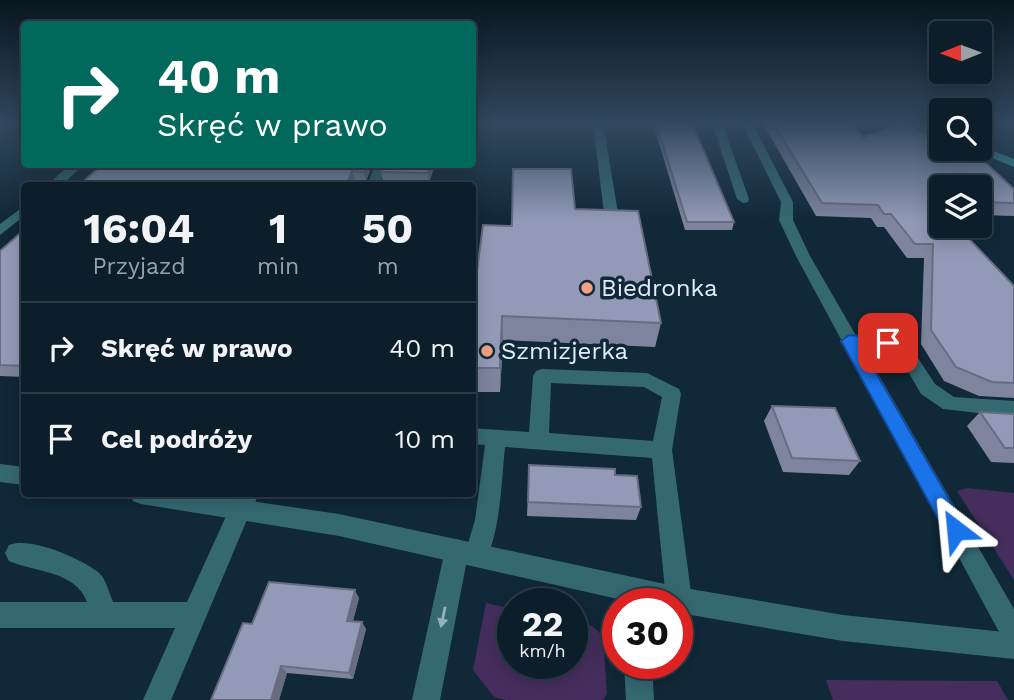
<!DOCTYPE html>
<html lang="pl">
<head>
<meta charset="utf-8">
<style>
  :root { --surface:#0c1e2a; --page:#1a2b36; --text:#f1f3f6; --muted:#9aa2a8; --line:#2c3c47 }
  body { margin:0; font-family:"Work Sans",sans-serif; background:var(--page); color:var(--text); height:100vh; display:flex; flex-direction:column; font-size:26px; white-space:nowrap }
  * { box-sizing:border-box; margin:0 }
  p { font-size:23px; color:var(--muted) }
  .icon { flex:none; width:38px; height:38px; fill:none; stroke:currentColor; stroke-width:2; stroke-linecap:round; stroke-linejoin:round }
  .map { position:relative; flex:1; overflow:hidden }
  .drawer { position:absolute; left:21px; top:182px; width:455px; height:315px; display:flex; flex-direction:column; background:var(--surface); border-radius:7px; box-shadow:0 4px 18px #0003,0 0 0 2px var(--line) }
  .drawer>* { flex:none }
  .hud { position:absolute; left:21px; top:21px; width:455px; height:147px; border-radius:7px; box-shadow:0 4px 18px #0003,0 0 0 2px var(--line); background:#00695c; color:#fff; overflow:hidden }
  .needle { width:46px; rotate:269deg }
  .tools { position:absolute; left:929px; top:21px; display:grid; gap:14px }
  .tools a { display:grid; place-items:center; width:63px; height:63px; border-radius:7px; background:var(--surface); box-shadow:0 4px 18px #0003,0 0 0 2px var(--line); font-size:35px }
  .speed { position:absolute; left:497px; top:588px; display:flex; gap:14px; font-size:35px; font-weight:700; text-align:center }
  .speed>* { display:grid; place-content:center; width:91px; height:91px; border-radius:50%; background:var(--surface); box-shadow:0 4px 18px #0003,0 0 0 2px var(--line); line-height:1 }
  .speed small { font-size:18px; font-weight:400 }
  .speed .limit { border:10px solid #d22; background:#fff; color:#111 }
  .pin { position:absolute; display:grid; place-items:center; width:60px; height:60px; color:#fff; margin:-30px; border-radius:14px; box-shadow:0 4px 10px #0006 }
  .me { position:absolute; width:77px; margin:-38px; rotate:331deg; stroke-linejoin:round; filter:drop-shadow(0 0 5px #0008) }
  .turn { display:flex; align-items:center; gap:24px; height:147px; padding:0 21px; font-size:32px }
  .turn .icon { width:91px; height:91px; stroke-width:2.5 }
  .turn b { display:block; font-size:49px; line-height:60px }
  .eta { display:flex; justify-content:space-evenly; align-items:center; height:119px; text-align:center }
  .eta b { font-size:42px; font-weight:700; line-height:49px }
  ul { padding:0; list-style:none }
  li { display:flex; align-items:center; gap:21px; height:91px; padding:0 21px; border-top:2px solid var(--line) }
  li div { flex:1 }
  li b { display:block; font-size:26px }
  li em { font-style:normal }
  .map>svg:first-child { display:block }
</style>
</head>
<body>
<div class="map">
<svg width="1014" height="700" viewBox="0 0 1014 700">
  <rect width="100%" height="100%" fill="#102838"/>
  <g fill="#452e5d">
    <polygon points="968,488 1014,493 1014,580 957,491"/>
    <polygon points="486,603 513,609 513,663 572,663 572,622 592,626 603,636 607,694 603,700 506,700 494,697 473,670"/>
    <polygon points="826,680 997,681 1008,700 833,700"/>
  </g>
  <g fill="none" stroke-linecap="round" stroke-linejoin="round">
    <g fill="#356972" fill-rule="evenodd">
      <polygon points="593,123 603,123 618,213 611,217 604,213"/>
      <polygon points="712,123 722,123 749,199 748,202 743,203 737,199"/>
      <polygon points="849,335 888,337 910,346 935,384 954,397 1014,401 1014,417 943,409 921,394 898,354 886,349 843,345 840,341 843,337"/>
      <path d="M542,369L647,373L679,389L681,394L672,450L692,600L688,609L679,613L677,604H668L666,600L652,458L505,447C501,485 501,527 485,563L477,566L467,560L440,700H412L445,550L449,542L457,539L465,542L467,547L475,520L485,445L472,444V428L529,432L533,376L536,371ZM551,383L644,387L662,397L653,441L549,433Z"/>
      <path d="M241,498L249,501L252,508L171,700H143L175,628H0V602H87C76,571 35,572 9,561L5,553L9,545C30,536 80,558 98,572C106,578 109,593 113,602H187L233,501Z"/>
      <polygon points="624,663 652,663 654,700 626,700"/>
    </g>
    <g fill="#356972" fill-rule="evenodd">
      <polygon points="742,123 752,123 793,202 793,220 810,256 1014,609 1014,647 1005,643 796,256 779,220 781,202"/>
      <polygon points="70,164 84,164 61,186 47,186"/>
      <polygon points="375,164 387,164 379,186 367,186"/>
      <polygon points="24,206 24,216 0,235 0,224"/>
      <polygon points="237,494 259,494 249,515 241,518 233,515 230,508"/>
    </g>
    <g fill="#356972" fill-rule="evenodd">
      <polygon points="0,464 24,467 24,485 0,482"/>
      <polygon points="130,494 202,494 339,514 679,587 843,615 1014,633 1014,659 843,641 679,613 677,604 640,604 339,536 141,504 133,501"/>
    </g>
    <g fill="#358f9e" fill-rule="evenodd">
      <polygon points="905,123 920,123 942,131 942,138"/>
      <polygon points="980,146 1014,159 1014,167 971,149 980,149"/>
    </g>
  </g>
  <g fill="#7e849d">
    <polygon points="653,123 692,123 734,222 732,230 685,230"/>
    <polygon points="766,123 852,123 863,137 1014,189 1014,216 980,215 980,187 942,187 985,226 976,240 971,240 1014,286 1014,398 979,396 944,381 921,344 924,258 907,258 884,227 877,227 871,218 816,216 765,127"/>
    <polygon points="372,164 366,182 355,182 353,186 78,186"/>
    <polygon points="384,164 435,164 429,183 383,182 381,172"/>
    <polygon points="575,209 661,323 655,347 503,340 500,392 472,392 472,286 475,286"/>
    <polygon points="24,230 24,377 0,376 0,251"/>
    <polygon points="772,406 860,461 849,475 783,472 764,421"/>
    <polygon points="980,412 1014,414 1014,463 991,462 967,426"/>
    <polygon points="529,465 615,475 641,507 636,520 527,516"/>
    <polygon points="359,598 353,621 366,629 353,679 287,673 279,700 252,624"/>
  </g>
  <g fill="#676c80">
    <polygon points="367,164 372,164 366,182 364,172"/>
    <polygon points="431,164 435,164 429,183 428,173"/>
    <polygon points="352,171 355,182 353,186 346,186"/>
    <polygon points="502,316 503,340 500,392 500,368"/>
    <polygon points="355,590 359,598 351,628 347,621"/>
    <polygon points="362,622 366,629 353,679 349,673"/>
    <polygon points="281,666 287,673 279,700 271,700"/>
  </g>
  <g fill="#939ab7" stroke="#676c80" stroke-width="2">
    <polygon points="656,123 692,123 734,222 687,222"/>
    <polygon points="773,123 852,123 863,137 901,124 942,140 942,149 971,149 1014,189 1014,203 980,202 980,187 942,187 942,226 957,226 1014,286 1014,383 992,382 956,367 931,330 933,244 915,244 891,214 884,214 878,205 822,203"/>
    <polygon points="103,164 367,164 364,172 352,171 346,186 78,186"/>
    <polygon points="384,164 431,164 428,173 381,172"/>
    <polygon points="513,169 571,169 575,209 638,211 661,323 502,316 500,368 472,368 472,286 475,286 483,225 512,226"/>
    <polygon points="980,221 985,226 958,226 980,226"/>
    <polygon points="24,230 24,366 0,365 0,251"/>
    <polygon points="772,406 835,408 860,461 792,458"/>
    <polygon points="980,412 1014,414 1014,448 1005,448"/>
    <polygon points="529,465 615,469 615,475 637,476 641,507 528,502"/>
    <polygon points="269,582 355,590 347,621 362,622 349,673 281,666 271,700 211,700 243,623 252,624"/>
  </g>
  <defs><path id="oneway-solid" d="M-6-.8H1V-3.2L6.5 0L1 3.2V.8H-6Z" transform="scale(1.75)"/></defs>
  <use fill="#93b2bd" href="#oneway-solid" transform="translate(443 617) rotate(102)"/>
  <linearGradient id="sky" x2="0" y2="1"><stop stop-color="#09161f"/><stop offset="0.56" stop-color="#31485e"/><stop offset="1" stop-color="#31485e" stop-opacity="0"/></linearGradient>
  <rect width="1014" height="221" fill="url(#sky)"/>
  <polygon fill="#1a73e8" stroke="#114b97" stroke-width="2" points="849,335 888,338 896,343 888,349 861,347 963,523 966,530 963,537 956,540 948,537 841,341"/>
  <g fill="#f39f82" stroke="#102838" stroke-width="2.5">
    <circle cx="587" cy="288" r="7"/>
    <circle cx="487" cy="351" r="7"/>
  </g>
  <g text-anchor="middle" stroke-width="7" stroke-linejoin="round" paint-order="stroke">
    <g font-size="24" fill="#e0eefa" stroke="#102838" text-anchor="start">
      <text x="601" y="296">Biedronka</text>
      <text x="501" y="359">Szmizjerka</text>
    </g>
  </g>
</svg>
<div class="tools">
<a><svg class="needle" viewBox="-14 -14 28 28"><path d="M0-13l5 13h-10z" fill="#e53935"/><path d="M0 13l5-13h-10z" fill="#9aa2a8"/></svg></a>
<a><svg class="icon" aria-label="search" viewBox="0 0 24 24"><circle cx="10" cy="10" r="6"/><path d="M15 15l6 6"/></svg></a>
<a><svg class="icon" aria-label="layers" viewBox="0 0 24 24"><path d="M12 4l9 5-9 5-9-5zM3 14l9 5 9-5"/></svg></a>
</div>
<div class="speed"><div>22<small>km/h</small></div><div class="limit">30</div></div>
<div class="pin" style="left:888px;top:343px;background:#d93025"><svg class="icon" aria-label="arrive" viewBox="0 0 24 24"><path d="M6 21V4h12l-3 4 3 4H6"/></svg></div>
<svg class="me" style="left:956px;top:530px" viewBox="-20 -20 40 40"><path d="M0-17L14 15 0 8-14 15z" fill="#1a73e8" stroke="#fff" stroke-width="4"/></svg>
<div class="hud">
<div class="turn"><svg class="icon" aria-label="right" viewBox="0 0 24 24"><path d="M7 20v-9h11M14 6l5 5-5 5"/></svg><div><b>40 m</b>Skręć w prawo</div></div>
</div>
<section class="drawer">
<div class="eta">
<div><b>16:04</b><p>Przyjazd</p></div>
<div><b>1</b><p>min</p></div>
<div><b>50</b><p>m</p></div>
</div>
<ul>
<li><svg class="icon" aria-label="right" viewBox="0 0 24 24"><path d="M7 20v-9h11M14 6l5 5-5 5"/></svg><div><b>Skręć w prawo</b></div><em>40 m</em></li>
<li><svg class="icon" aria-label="arrive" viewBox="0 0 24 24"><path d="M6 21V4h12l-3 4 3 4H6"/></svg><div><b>Cel podróży</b></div><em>10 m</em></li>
</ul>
</section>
</div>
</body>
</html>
